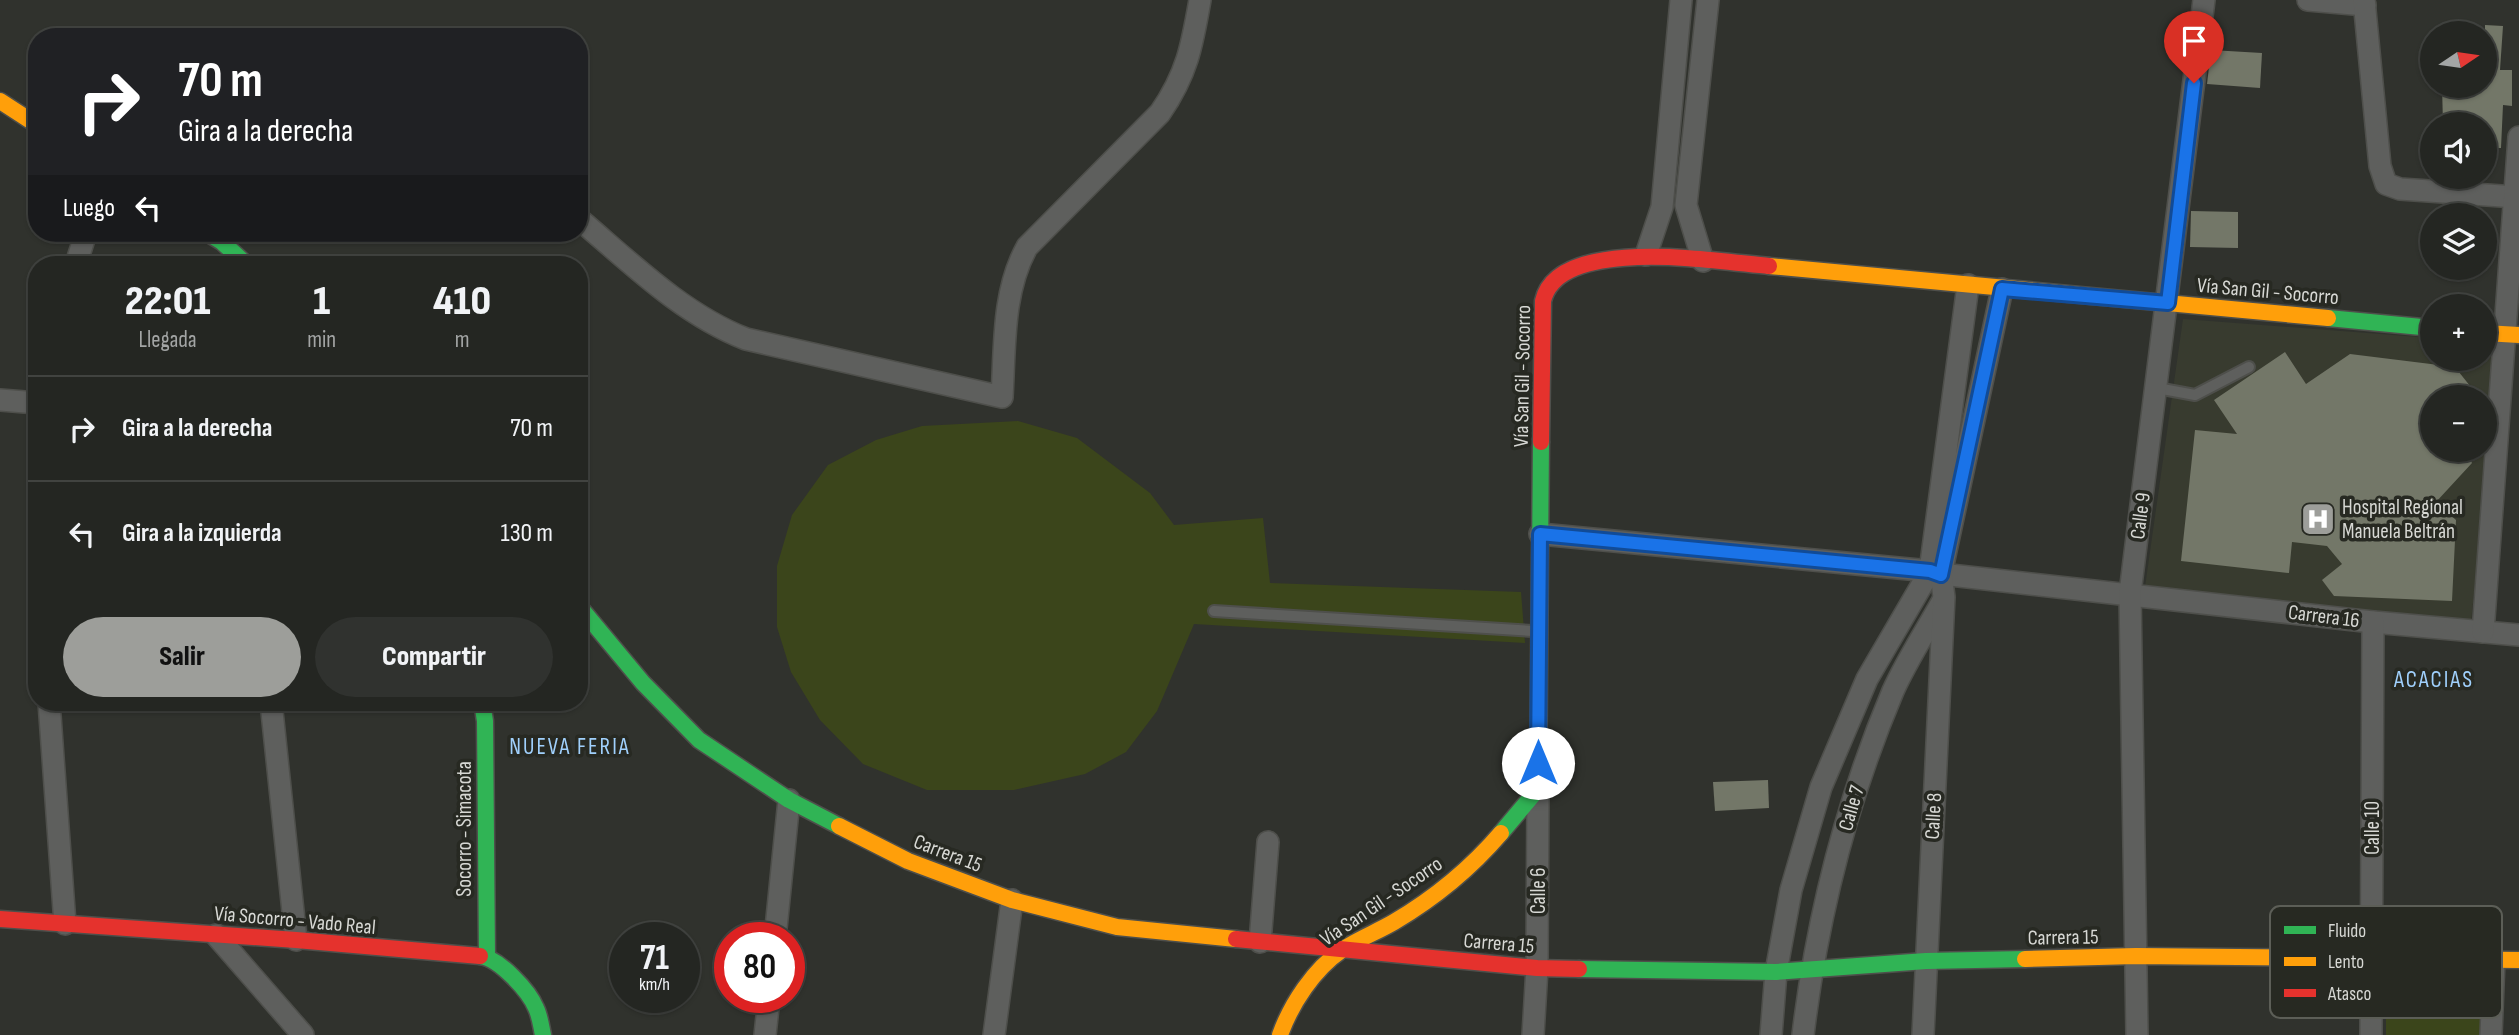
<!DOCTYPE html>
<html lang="es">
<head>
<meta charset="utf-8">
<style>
  :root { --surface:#242622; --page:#30322f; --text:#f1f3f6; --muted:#a3a5a5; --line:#414340; --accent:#9d9e9a }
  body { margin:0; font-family:"Sofia Sans Condensed",sans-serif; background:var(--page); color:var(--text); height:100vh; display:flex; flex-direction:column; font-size:26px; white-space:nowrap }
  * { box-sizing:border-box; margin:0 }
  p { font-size:23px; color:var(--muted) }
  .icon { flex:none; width:38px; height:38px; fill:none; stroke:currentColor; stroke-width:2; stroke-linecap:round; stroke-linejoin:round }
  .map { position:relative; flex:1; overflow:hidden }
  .panel { position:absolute; left:28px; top:256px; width:560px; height:455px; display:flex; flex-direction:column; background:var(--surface); border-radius:28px; box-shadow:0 2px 5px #0004,0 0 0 2px var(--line) }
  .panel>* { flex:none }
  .banner { position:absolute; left:28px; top:28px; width:560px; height:214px; border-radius:28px; box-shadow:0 2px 5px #0004,0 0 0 2px var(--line); background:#202124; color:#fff; overflow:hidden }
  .needle { width:46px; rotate:77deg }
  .buttons { position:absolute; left:2420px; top:21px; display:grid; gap:14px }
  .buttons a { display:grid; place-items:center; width:77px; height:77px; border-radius:50%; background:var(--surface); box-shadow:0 2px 5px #0004,0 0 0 2px var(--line); font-size:35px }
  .speed { position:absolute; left:609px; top:922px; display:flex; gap:14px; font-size:35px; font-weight:700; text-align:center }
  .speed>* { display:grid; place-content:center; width:91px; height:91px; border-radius:50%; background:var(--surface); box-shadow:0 2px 5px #0004,0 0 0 2px var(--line); line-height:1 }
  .speed small { font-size:18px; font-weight:400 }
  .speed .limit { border:10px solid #d22; background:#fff; color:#111 }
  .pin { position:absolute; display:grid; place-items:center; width:60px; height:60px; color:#fff; margin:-72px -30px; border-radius:50% 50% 50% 0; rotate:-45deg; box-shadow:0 0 7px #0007 }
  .pin .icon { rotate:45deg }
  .me { position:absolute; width:77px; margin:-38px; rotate:0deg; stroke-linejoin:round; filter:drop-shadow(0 0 5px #0008) }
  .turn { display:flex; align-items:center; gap:24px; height:147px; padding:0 35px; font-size:32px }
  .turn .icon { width:91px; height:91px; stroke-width:2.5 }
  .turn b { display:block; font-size:49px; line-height:60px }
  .then { display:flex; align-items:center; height:66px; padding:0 35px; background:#0003; gap:14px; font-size:26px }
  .eta { display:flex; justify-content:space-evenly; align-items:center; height:119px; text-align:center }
  .eta b { font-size:42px; font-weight:800; line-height:49px }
  .action { display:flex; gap:14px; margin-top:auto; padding:14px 35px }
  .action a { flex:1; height:80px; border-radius:42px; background:var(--accent); color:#111; font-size:28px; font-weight:800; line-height:80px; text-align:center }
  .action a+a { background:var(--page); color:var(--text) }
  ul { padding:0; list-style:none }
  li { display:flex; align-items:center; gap:21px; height:105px; padding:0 35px; border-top:2px solid var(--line) }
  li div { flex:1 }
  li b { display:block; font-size:26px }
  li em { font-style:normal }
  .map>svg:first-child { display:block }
</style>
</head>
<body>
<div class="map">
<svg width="2519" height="1035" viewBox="0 0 2519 1035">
  <rect width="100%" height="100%" fill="#30322d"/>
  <path fill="#383b2f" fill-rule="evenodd" d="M2183,319L2432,338V359H2485V342L2498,343L2471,623L2145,587ZM2432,397H2485V450H2432Z"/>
  <g fill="#3b451b">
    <polygon points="1018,421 1077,438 1150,493 1174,525 1263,518 1270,583 1521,592 1525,643 1194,624 1157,711 1126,752 1085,774 1014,790 927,790 863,764 820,720 791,672 777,627 777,566 792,515 828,465 876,440 922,426"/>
    <polygon points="2386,973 2483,973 2480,1035 2386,1035"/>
  </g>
  <g fill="#737768">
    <polygon points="2485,25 2503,26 2500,70 2512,70 2512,106 2503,105 2501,148 2485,148 2485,124 2443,124 2442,86 2485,86"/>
    <polygon points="2211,50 2262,53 2260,88 2207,84"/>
    <polygon points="2191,211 2238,212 2238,248 2190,247"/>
    <polygon points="2285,352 2306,384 2350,354 2455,367 2470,386 2468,397 2432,397 2432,450 2466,450 2472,463 2436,502 2456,520 2452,601 2334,596 2322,580 2342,564 2327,546 2292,542 2289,573 2181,561 2195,430 2237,434 2214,400"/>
    <polygon points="1768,780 1769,808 1715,811 1713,782"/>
  </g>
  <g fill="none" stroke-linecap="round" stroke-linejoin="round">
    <g stroke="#4e4f4b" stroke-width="14">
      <g id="lane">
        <polyline points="2157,388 2195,395 2249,367"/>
        <polyline points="1214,611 1533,631"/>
      </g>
    </g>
    <g stroke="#4e4f4b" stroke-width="24">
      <g id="street">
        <polyline points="2308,0 2365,5"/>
        <polyline points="2364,0 2380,166 2386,184 2400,189 2516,197"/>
        <path d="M579,219C631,263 682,314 746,339L1002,397C1005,348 1002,292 1027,247L1160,113C1187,74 1192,46 1200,0"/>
        <polyline points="1646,255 1662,207 1681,0"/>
        <polyline points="1703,261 1686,205 1708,0"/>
        <polyline points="76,264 86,233"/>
        <polyline points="0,400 37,403"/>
        <polyline points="1540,534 1930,571 1941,574 2373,622 2519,635"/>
        <polyline points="2483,632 2519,137"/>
        <polyline points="49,702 65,924"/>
        <polyline points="271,702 296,940"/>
        <polyline points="216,935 303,1035"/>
        <polyline points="775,938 789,800"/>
        <polyline points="1260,942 1268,842"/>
        <polyline points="765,1035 769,998"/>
        <polyline points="994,1035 1012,900"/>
        <polyline points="1533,1035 1537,968 1538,789"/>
        <polyline points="1771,1035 1776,972 1791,890 1821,787 1867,679 1930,571 1968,285"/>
        <path d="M1803,1035C1817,918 1847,800 1893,691C1907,660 1926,631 1942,602"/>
        <polyline points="1923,1035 1944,597 1941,574 2002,289"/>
        <polyline points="2137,1035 2130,593 2204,0"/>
        <polyline points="2371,1035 2373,622"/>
        <polyline points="2491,1035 2494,960"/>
      </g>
    </g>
    <g stroke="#4e4f4b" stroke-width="19">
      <g id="fast">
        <polyline points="207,233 222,242 246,264"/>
        <polyline points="2328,318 2432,328"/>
        <polyline points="579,606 643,683 699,740 789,800 839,826"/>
        <polyline points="482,702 485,721 487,957"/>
        <polyline points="1501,833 1538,789 1541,442"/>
        <path d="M480,956C499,958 529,991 536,1008C540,1016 541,1026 543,1035"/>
        <polyline points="1579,969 1776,972 1926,961 2025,959"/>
      </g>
    </g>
    <g stroke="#4e4f4b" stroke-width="19">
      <g id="slow">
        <polyline points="0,101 37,125"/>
        <polyline points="1769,266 2328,318"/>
        <polyline points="2485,333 2519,335"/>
        <polyline points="839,826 908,861 1012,900 1117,927 1236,939"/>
        <polyline points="2025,959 2136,956 2519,960"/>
        <path d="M1280,1035C1291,1004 1314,969 1342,950C1358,939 1377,932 1394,922C1433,899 1471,868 1501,833"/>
      </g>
    </g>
    <g stroke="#4e4f4b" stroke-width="19">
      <g id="jam">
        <path d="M1541,442L1543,301C1558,234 1720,262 1769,266"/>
        <polyline points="0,919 296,940 480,956"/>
        <polyline points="1236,939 1537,968 1579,969"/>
      </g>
    </g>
    <use href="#lane" stroke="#5e5f5d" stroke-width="10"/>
    <use href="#street" stroke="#5e5f5d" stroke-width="21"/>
    <use href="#fast" stroke="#30b455" stroke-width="16"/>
    <use href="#slow" stroke="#ff9f0a" stroke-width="16"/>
    <use href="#jam" stroke="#e5322d" stroke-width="16"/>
  </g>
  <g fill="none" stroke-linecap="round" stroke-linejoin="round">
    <g stroke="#114b97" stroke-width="18">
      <polyline id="route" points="1538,763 1540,534 1930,571 1941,575 2002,289 2168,303 2194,83"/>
    </g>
    <use href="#route" stroke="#1a73e8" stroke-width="12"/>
  </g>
  <defs>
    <g id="hospital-square" transform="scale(1.75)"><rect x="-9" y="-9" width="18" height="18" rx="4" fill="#9d9e9a" stroke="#272922"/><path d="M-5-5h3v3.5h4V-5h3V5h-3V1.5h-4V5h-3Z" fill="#fff"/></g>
  </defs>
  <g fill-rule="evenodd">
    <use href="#hospital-square" x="2318" y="519"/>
  </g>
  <g text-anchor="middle" stroke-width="7" stroke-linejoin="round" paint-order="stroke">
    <g font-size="21" fill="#d7d8d4" stroke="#272922">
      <text transform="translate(2268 291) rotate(5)" y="7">Vía San Gil - Socorro</text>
      <text transform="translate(1522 376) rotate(-89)" y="7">Vía San Gil - Socorro</text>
      <text transform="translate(2140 516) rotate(-83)" y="7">Calle 9</text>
      <text transform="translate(2324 616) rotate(7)" y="7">Carrera 16</text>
      <text transform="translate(1851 808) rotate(-74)" y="7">Calle 7</text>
      <text transform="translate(1933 816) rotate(-87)" y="7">Calle 8</text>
      <text transform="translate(2372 828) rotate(-90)" y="7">Calle 10</text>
      <text transform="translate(464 829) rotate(-90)" y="7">Socorro - Simacota</text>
      <text transform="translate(948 853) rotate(21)" y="7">Carrera 15</text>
      <text transform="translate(1538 891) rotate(-90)" y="7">Calle 6</text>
      <text transform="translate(1381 901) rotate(-34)" y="7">Vía San Gil - Socorro</text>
      <text transform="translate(295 920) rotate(5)" y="7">Vía Socorro - Vado Real</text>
      <text transform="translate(2063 937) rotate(-1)" y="7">Carrera 15</text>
      <text transform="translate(1499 943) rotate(5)" y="7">Carrera 15</text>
    </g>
    <g font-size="21" fill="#d7d8d4" stroke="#272922" text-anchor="start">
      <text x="2342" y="514">Hospital Regional<tspan x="2342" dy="24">Manuela Beltrán</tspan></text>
    </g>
    <g font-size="23" letter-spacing="2" fill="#a0d0fc" stroke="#272922">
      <text x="2434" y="687">ACACIAS</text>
      <text x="570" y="754">NUEVA FERIA</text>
    </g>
  </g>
  <rect x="2270" y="906" width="232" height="112" rx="10" fill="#272922" stroke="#5c5e57" stroke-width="2"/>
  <rect x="2284" y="926" width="32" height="8" fill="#30b455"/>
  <rect x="2284" y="957" width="32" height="9" fill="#ff9f0a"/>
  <rect x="2284" y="989" width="32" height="8" fill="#e5322d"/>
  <g font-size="19" fill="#d7d8d4">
    <text x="2328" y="937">Fluido</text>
    <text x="2328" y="968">Lento</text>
    <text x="2328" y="1000">Atasco</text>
  </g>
</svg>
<div class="buttons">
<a><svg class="needle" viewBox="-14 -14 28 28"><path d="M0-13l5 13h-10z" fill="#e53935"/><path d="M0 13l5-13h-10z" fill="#a3a5a5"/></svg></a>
<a><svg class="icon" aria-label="sound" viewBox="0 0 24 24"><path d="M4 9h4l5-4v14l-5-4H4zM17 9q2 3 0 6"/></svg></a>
<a><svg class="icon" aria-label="layers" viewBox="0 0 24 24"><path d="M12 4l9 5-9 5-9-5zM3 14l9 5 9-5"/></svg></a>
<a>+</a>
<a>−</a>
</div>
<div class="speed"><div>71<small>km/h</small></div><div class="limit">80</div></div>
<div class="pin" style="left:2194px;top:83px;background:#d93025"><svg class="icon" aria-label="arrive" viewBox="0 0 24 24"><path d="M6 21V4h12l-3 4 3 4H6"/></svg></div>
<svg class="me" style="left:1538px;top:763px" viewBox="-20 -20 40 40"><circle r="19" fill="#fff"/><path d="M0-13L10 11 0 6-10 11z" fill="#1a73e8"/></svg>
<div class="banner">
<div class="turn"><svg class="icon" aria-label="right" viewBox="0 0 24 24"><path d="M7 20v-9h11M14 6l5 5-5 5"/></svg><div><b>70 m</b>Gira a la derecha</div></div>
<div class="then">Luego<svg class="icon" aria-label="left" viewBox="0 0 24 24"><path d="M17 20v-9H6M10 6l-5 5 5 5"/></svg></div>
</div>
<section class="panel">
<div class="eta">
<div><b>22:01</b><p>Llegada</p></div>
<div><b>1</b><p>min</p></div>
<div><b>410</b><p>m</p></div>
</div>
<ul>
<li><svg class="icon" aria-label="right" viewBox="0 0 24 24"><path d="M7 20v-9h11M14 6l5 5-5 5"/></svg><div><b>Gira a la derecha</b></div><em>70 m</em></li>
<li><svg class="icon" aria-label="left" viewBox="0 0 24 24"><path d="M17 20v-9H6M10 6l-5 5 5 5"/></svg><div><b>Gira a la izquierda</b></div><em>130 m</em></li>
</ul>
<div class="action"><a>Salir</a><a>Compartir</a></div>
</section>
</div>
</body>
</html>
